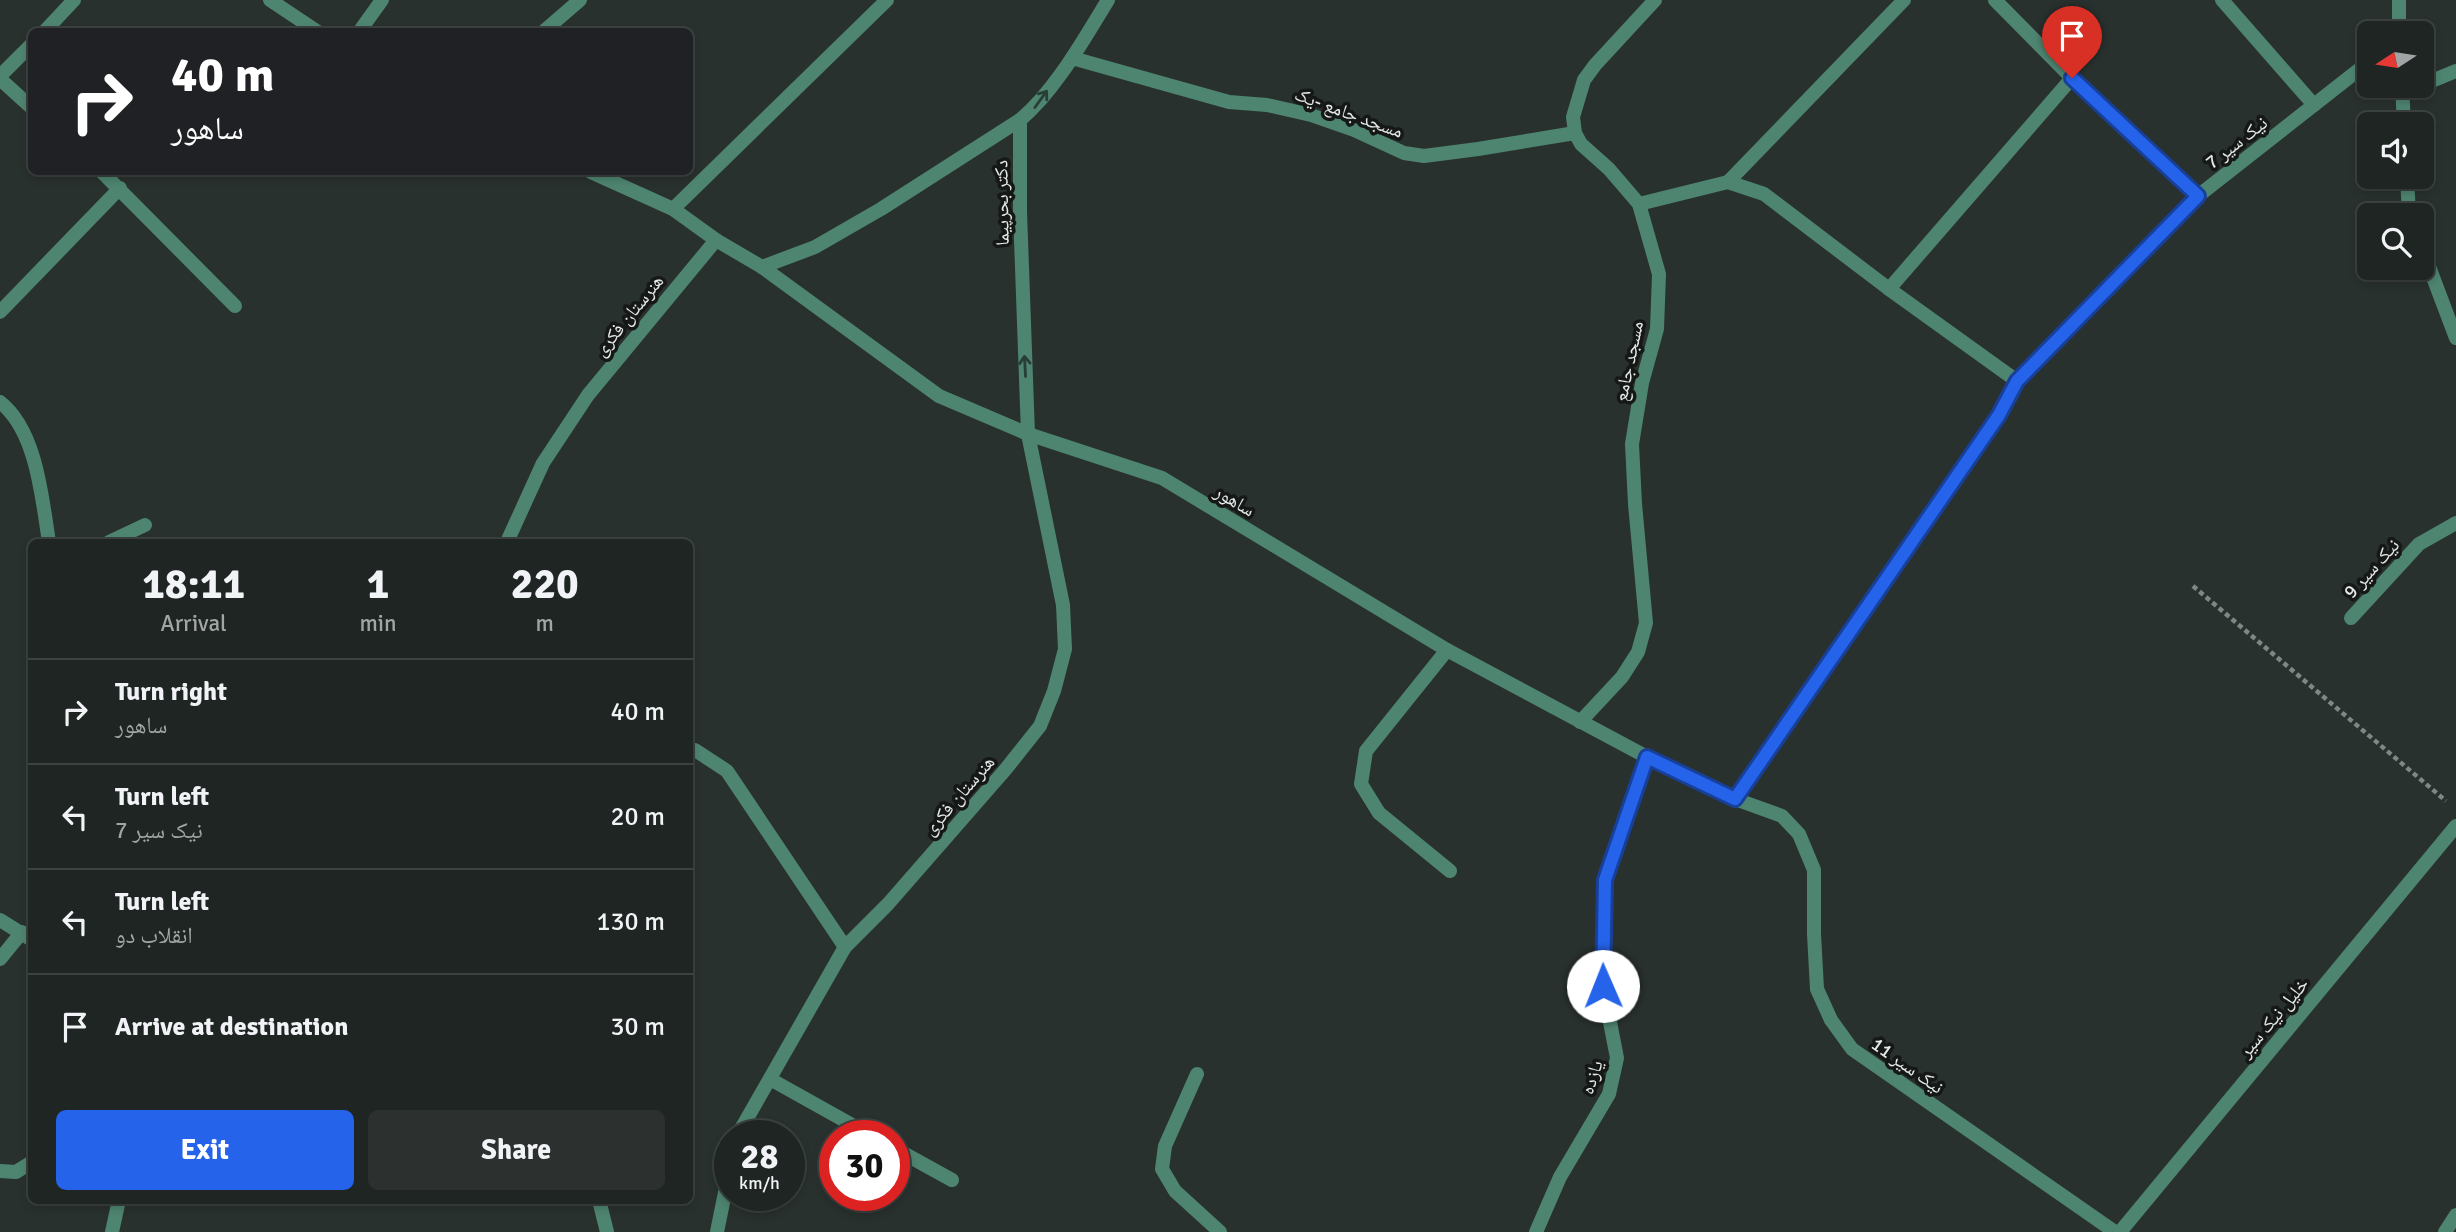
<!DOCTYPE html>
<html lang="en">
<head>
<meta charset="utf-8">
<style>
  :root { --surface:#1f2522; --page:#2c312f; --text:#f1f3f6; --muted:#a1a5a5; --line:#3c4240; --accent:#2563eb }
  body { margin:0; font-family:Signika,"Noto Naskh Arabic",sans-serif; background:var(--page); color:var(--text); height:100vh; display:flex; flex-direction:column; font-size:26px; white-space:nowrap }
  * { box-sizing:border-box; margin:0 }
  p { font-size:23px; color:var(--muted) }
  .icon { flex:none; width:38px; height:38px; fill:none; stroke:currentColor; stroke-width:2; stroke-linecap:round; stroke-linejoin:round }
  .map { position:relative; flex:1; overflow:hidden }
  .side { position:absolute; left:28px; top:539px; width:665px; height:665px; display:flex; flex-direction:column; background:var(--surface); border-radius:10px; box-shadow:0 4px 10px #0003,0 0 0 2px var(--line) }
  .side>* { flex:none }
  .guide { position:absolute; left:28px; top:28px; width:665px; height:147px; border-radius:10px; box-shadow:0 4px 10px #0003,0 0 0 2px var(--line); background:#202124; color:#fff; overflow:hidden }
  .needle { width:46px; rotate:258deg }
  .tools { position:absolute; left:2357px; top:21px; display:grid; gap:14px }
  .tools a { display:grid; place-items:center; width:77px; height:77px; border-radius:10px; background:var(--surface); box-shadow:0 4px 10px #0003,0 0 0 2px var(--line); font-size:35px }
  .speed { position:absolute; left:714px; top:1120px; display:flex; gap:14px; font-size:35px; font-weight:700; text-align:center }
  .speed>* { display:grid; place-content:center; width:91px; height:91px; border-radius:50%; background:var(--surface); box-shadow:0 4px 10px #0003,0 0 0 2px var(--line); line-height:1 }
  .speed small { font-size:18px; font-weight:400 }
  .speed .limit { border:10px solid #d22; background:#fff; color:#111 }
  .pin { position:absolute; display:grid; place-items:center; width:60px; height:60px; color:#fff; margin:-72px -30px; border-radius:50% 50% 50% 0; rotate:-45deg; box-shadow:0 0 7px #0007 }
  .pin .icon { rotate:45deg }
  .me { position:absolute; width:77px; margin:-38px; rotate:359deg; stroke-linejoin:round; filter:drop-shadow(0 0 5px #0008) }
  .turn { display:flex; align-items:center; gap:24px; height:147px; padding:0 28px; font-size:32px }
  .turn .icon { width:91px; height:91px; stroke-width:2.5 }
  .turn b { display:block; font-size:49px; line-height:60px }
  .eta { display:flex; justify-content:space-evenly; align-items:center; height:119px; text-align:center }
  .eta b { font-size:42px; font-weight:700; line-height:49px }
  .action { display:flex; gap:14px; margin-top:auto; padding:14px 28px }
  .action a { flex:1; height:80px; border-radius:10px; background:var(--accent); color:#fff; font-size:28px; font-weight:700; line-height:80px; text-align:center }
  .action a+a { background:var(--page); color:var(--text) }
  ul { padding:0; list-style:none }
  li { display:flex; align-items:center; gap:21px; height:105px; padding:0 28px; border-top:2px solid var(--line) }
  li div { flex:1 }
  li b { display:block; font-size:26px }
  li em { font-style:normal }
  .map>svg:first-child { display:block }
</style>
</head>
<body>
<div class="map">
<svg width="2456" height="1232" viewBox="0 0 2456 1232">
  <rect width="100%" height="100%" fill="#29312e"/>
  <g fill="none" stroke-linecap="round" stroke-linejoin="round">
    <polyline stroke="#7f8683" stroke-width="4.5" stroke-dasharray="5 3.5" stroke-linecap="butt" points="2193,586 2446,801"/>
    <polyline stroke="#4e8570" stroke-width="14" points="1889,289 2072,78"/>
    <g stroke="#4e8570" stroke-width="14">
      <polyline points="270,0 318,32"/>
      <polyline points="1995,0 2072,78 2198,196"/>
      <polyline points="2222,0 2314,105"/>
      <polyline points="2399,0 2399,33"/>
      <polyline points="44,32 74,0"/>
      <polyline points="359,32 382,0"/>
      <polyline points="543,32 580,0"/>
      <polyline points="1072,58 1229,102 1267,105 1311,115 1354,130 1404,153 1424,156 1478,149 1575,133"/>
      <polyline points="0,76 32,44"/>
      <polyline points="0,79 32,108"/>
      <polyline points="2422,85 2456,71"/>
      <polyline points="2402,86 2404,124"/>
      <polyline points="102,172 235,306"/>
      <polyline points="2407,177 2409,215"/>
      <polyline points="1728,182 1904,0"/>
      <polyline points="1639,204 1728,182 1764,194 1889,289 2017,381"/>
      <polyline points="673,209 887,0"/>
      <polyline points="716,240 762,267 939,396 1028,434 1162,478 1447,650 1647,757 1735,799 1782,816 1799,834 1814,870 1814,934 1817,989 1831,1020 1852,1049 2115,1232"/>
      <polyline points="2422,248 2456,338"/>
      <polyline points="762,267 815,247 881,209 1020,120"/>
      <polyline points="0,312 120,188"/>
      <path d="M0,402C37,431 42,499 49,542"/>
      <polyline points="109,542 145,525"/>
      <polyline points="507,542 543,463 588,395 716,240 673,209 591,172"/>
      <polyline points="2351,618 2419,544 2456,523"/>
      <polyline points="1447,650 1366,751 1361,784 1379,813 1450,871"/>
      <polyline points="1580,722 1622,677 1638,652 1646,623 1635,504 1632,444 1642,383 1657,329 1659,274 1639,204 1609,169 1581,144 1575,133 1573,117 1584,80 1595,65 1655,0"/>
      <polyline points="690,749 695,750 727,771 845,947"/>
      <polyline points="1735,799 1999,415 2017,381 2198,196 2370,61"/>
      <polyline points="0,920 32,940"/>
      <polyline points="0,959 22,932"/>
      <polyline points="1197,1074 1165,1146 1162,1169 1175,1191 1220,1232"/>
      <polyline points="770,1079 872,1136"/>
      <path d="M737,1136L845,947L888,904L1005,770L1040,726L1054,691L1065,649L1063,605L1028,434L1020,212V120C1055,91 1084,39 1108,0"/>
      <polyline points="894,1148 952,1180"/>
      <polyline points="0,1171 16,1172 32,1162"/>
      <polyline points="599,1200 607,1232"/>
      <polyline points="112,1232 119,1200"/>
      <polyline points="717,1232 730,1168"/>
      <polyline points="1536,1232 1560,1177 1609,1094 1617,1058 1603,986 1605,880 1647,757"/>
      <polyline points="2120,1232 2456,826"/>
      <polyline points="2445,1232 2456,1215"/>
    </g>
  </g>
  <defs><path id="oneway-shaft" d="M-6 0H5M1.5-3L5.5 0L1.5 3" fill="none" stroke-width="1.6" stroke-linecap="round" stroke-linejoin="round" transform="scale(1.75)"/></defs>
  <g stroke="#293e36">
    <use href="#oneway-shaft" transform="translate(1041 99) rotate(-54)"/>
    <use href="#oneway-shaft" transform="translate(1025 366) rotate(-93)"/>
  </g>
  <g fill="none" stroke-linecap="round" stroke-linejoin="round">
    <g stroke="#184099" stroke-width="18">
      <polyline id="route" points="1603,986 1605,880 1647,757 1735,799 1999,415 2017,381 2198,196 2072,78"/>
    </g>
    <use href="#route" stroke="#2563eb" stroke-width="12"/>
  </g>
  <g text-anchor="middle" stroke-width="7" stroke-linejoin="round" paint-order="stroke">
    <g font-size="19" fill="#e5eae7" stroke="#151817">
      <text transform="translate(1349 112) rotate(20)" y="7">مسجد جامع -یک</text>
      <text transform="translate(2236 142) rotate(-38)" y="7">نیک سیر 7</text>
      <text transform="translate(1001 203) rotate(-91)" y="7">دکتر بحرپیما</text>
      <text transform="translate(628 315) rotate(-51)" y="7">هنرستان فکری</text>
      <text transform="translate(1628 361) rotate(-78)" y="7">مسجد جامع</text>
      <text transform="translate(1235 500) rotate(31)" y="7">ساهور</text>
      <text transform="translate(2371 568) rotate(-48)" y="7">نیک سیر 9</text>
      <text transform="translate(958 795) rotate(-49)" y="7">هنرستان فکری</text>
      <text transform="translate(2273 1017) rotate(-50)" y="7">خلیل نیک سیر</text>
      <text transform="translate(1908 1065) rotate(35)" y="7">نیک سیر 11</text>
      <text transform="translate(1591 1077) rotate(-72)" y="7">یازده</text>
    </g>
  </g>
</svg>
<div class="tools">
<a><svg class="needle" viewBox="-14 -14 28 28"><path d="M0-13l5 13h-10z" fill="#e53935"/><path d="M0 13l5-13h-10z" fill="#a1a5a5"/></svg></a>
<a><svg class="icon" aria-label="sound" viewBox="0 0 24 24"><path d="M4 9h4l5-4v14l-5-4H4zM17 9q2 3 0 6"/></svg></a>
<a><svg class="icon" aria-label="search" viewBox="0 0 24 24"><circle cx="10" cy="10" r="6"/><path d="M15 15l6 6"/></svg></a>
</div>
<div class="speed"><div>28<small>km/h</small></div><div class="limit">30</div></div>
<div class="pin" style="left:2072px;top:78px;background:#d93025"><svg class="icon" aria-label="arrive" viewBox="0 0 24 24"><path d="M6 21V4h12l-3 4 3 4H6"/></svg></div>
<svg class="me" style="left:1603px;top:986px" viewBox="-20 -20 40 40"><circle r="19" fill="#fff"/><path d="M0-13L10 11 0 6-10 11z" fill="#2563eb"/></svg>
<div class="guide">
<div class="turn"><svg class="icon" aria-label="right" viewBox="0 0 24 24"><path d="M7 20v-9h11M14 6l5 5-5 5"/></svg><div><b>40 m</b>ساهور</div></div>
</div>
<section class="side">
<div class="eta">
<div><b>18:11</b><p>Arrival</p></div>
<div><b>1</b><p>min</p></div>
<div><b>220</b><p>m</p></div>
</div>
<ul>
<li><svg class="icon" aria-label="right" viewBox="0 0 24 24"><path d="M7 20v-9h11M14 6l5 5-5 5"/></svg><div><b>Turn right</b><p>ساهور</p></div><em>40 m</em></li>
<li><svg class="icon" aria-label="left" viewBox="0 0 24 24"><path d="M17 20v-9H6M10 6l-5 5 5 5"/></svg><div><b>Turn left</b><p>نیک سیر 7</p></div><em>20 m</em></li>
<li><svg class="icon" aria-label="left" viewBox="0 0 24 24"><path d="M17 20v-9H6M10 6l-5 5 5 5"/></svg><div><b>Turn left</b><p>انقلاب دو</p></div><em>130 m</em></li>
<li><svg class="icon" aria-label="arrive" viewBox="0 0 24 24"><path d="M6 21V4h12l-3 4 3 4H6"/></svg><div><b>Arrive at destination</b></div><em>30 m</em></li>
</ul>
<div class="action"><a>Exit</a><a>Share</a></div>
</section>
</div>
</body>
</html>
